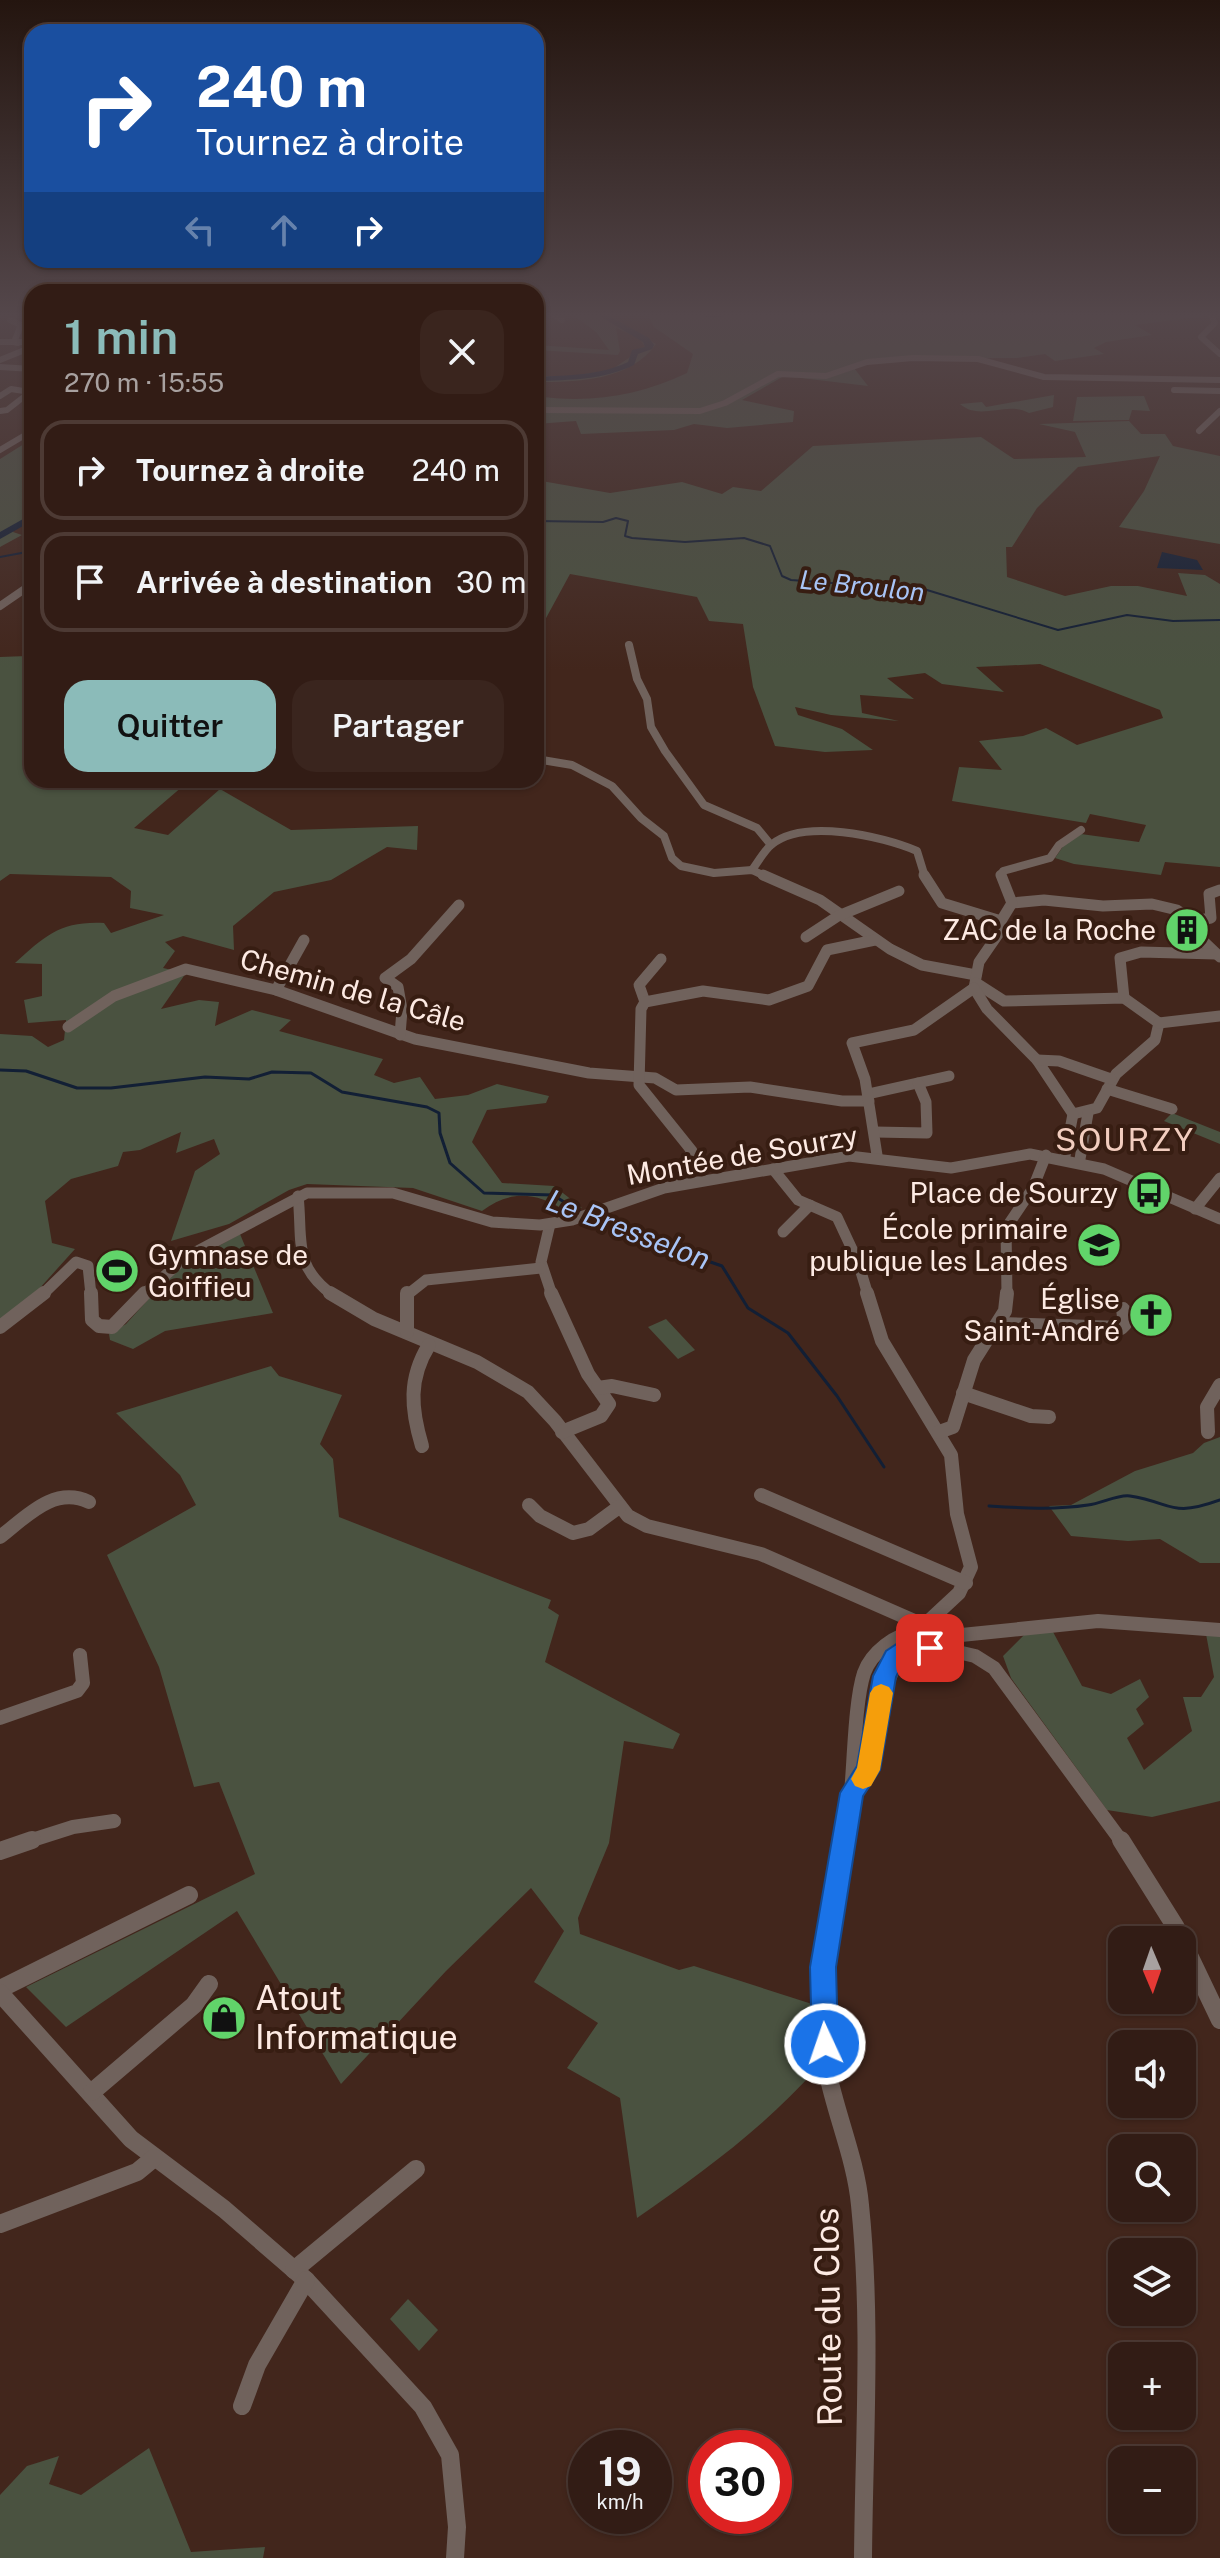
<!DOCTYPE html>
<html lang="fr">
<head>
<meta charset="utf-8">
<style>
  :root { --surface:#321c15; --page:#3a251e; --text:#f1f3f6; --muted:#a8a1a0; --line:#4d3a34; --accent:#8bbbb9 }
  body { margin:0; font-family:"Public Sans",sans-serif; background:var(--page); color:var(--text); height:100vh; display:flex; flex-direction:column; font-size:30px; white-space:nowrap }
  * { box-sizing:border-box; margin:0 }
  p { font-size:26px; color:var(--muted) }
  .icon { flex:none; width:44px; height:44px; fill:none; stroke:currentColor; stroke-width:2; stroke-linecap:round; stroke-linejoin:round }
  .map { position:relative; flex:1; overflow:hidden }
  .side { position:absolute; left:24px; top:284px; width:520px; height:504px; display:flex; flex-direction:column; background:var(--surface); border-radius:24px; box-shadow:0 2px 6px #0004,0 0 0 2px var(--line) }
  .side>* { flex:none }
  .guide { position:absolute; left:24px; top:24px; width:520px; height:244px; border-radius:24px; box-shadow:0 2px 6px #0004,0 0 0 2px var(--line); background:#1a4fa0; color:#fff; overflow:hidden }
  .needle { width:52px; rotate:178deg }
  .buttons { position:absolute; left:1108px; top:1926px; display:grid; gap:16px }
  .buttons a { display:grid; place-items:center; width:88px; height:88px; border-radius:16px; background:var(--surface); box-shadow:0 2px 6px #0004,0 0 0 2px var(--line); font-size:40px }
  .speed { position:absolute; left:568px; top:2430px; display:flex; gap:16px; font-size:40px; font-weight:700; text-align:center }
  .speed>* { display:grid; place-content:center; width:104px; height:104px; border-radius:50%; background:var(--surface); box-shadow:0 2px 6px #0004,0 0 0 2px var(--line); line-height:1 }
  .speed small { font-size:20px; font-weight:400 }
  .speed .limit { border:12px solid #d22; background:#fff; color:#111 }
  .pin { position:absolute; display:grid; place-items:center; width:68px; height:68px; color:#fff; margin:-34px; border-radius:16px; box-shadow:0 4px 12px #0006 }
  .me { position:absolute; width:88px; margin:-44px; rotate:357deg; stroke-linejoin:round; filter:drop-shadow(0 0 6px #0008) }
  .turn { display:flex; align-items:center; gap:28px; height:168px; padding:0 40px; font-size:36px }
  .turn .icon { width:104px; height:104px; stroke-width:2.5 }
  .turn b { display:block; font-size:56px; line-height:68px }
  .lanes { display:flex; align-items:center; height:76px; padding:0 40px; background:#0003; justify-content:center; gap:40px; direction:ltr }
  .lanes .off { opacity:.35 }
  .round { display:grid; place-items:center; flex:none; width:84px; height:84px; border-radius:24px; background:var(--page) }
  .head { display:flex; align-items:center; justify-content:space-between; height:136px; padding:0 40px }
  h1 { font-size:48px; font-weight:600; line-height:60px; color:var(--accent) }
  .cta { display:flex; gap:16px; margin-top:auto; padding:16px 40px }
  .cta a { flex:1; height:92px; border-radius:24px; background:var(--accent); color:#111; font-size:32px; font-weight:600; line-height:92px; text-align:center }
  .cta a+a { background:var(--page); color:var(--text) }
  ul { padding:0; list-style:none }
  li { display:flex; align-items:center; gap:24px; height:100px; margin:0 16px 12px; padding:0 24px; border:4px solid var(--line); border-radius:24px }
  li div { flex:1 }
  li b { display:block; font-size:30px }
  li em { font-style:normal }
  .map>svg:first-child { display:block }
</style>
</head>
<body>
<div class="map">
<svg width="1220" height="2558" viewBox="0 0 1220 2558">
  <rect width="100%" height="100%" fill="#42261c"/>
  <g fill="#4a5240">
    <path d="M569,312H604L656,344C630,381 577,382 536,382V376H572L611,370L645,347L640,338L616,328L620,351L618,355L536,350V345L609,350L596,332Z"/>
    <path d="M647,312H1220V314L1135,325L1152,335L1106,342L1094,348L1104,354L1055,361L1045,354L1017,358L875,359L830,377L854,368L868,386L784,376L742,400L794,411L793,422L727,428L694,424L674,430L581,434L576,421L536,424V396C589,404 639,396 687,373L693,354L654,327Z"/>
    <path d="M1054,395L1053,407L1029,413C1006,400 981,422 960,404L982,402L986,407Z"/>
    <polygon points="1144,396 1150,411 1132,410 1129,420 1073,421 1077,397"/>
    <polygon points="1129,421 1141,434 1165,434 1173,446 1220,456 1220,544 1119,527 1144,491 1160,456 1078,467 1037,508 1012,547 1006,547 1007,577 1065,596 1111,586 1138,586 1187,596 1178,573 1205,575 1220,584 1220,867 1165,862 1161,875 1074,864 1055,858 1064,845 1081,834 1139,842 1146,825 1090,814 1086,823 952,801 959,767 1002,770 979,741 1023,736 1046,728 1077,745 1163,718 1160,710 1040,664 976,667 1004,692 942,684 925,673 887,678 914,699 860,695 862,713 899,721 831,715 795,707 798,715 842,729 873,750 825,752 775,746 753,687 743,624 709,621 697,597 570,574 545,620 536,613 536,480 610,493 682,482 722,494 733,487 761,491 813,446 981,437 1014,459 1086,457 1075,432 1039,424"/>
    <polygon points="32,439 32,521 16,527 13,532 22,535 0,547 0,459"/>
    <path d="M32,638V780H190L134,828L168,835L220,789L291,830L418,826L417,850L387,847L331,880L274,892L233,926L234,950L183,936L165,942L175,951L163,968L186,973L161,1009L199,1000L219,1002L215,1026L252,1010L291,1020L279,1031L383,1059L374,1075L394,1083L420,1077L435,1099L468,1095L497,1084L549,1096L546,1103L487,1110L472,1142L502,1183L554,1186L582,1208L564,1210C536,1192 509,1190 482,1211L413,1188L307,1184L289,1190L229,1224L171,1241L195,1171L220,1154L214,1139L176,1153L181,1132L140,1150L123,1152L118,1166L71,1179L45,1201L52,1243L75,1249L39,1289L0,1320V1034L32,1036L48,1047L64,1040L66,1020L28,1023L24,1000L42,996V964L15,963C46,935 61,921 104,923L111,933L164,915L130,908L131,891L111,877L10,874L0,881V657L27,656L22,650Z"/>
    <polygon points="1172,1113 1220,1132 1220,1144 1164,1121"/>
    <polygon points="240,1234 273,1313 165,1331 133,1349 110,1340 109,1334 126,1324 174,1271"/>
    <polygon points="666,1319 695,1350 678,1359 648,1327"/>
    <path d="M271,1366L279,1376L342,1395L320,1444L333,1459L339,1517L551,1600L548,1608L559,1615L545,1662L680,1734L673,1749L624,1741L609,1843L578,1918L580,1934L679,1970L694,1966L812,2004L816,2069C765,2127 700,2174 637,2218L620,2098L567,2068L598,2023L534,1982L564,1931L531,1888L446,1971L341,2084L237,1911L66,2027L26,1987L255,1874L219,1782L194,1787L159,1667L107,1555L196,1505L180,1475L116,1413Z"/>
    <polygon points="1220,1437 1220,1563 1200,1563 1160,1539 1128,1541 1071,1536 1049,1506 1071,1505 1135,1471 1193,1453 1204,1443"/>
    <polygon points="1052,1630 1082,1686 1111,1694 1140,1679 1149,1697 1136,1709 1144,1724 1127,1738 1144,1770 1192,1731 1183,1697 1201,1697 1214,1677 1206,1634 1220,1636 1220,1801 1152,1817 1107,1810 1011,1678 1003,1656 1025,1634"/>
    <polygon points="408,2299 438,2330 419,2351 390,2319"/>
    <polygon points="149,2448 191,2552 265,2547 263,2558 0,2558 0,2495 27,2466 59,2456 49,2484 81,2495"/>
  </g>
  <polygon fill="#121f35" points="1162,552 1197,560 1203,570 1157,568"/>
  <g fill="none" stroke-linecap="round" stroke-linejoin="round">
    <g stroke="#121f35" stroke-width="2">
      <polyline points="536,521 603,522 616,518 628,521 625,536 632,538 685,542 744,538 770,546 782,576 791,580 927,590 1058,630 1127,615 1173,621 1220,620"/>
      <polyline points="0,557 32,551"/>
    </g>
    <g stroke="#121f35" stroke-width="3">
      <polyline points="0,1070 26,1071 77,1088 111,1088 205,1077 249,1079 272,1072 311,1073 342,1092 427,1107 439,1113 440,1133 450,1163 484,1193 553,1195 580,1212"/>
      <polyline points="590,1218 624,1224 644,1239 722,1266 748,1308 788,1333 837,1396 884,1467"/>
      <path d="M989,1506C1022,1508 1055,1510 1088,1505C1101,1504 1118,1494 1130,1496C1174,1503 1170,1518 1220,1500"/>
    </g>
    <g fill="#121f35" fill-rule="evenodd">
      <path d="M593,312H602L649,338L654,345L652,349L638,354L634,365C602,380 571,380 536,381V377C569,375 598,376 628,362L632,350L645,347L643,342Z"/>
      <polygon points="671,312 749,312 714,318"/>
      <polygon points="32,514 32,521 0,539 0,532"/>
    </g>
    <g stroke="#70625c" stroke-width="6">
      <polyline points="550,312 562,320"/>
      <polyline points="1212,317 1215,323 1201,337 1220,354"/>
      <polyline points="10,320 21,325 14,342 18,343"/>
      <polyline points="0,342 27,342 32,334"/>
      <polyline points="0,360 32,347"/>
      <polyline points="0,367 32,369"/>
      <polyline points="1174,390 1220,391"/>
      <polyline points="0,396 11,389 30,392 7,410 0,411"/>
      <polyline points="536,410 700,411 725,403 778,374 826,376 867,362 913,358 978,359 1044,377 1220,380"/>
      <polyline points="1199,431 1220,411"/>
      <polyline points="0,450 32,431"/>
    </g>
    <g stroke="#70625c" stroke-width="8">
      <polyline points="0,606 32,584"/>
      <polyline points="629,645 637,679 647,699 651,727 665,751 704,805 757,828 771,845"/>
      <polyline points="536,759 572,765 612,786 641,818 664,836 672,858 681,866 714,873 752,870 767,877"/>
      <path d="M752,870C758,862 764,851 771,845C803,818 882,836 917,851L925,877"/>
      <polyline points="1001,877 1003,871 1050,858 1059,845 1081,830"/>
    </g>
    <g stroke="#70625c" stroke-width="11">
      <polyline points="763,875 820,900 890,949 922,965 976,975"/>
      <polyline points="924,875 942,903 1001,921 999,933 979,962 974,988"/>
      <polyline points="1012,903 1044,900 1103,906 1152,904 1177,910 1194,921 1201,939 1220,957"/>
      <polyline points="1001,921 1012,903 1001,875"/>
      <polyline points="1194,921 1211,918 1209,894 1220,890"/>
      <polyline points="806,937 838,916 899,891"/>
      <polyline points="976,983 1004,1001 1124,998 1159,1023"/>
      <polyline points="974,988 987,1009 1037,1060 1073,1114 1097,1108 1116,1074 1155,1040 1159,1023"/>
      <polyline points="276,990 304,940"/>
      <polyline points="1124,998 1120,958 1141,952 1216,954"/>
      <polyline points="645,1002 639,985 661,959"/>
      <polyline points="1159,1023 1220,1016"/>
      <polyline points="68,1027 114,996 186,969 276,990 415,1039 589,1073 655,1078 676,1090 750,1087 842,1101 869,1101"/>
      <polyline points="400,1035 402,1010 398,987 385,978 411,959 459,905"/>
      <polyline points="1037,1060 1059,1061 1111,1079"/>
      <polyline points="1107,1089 1172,1109"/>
      <polyline points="868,1094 949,1076"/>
      <polyline points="875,1132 927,1133 926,1102 918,1083"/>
      <polyline points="877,1155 865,1079 852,1043 914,1030 974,988"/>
      <polyline points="1065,1156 1073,1114"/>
      <polyline points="1080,1159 1088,1113"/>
      <polyline points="773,1169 798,1200 837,1217 858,1262 868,1295"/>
      <polyline points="677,1185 676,1178 692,1151 639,1085 641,1009 645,1002 703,991 769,1000 808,986 827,950 875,940"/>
      <path d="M298,1196C303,1239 292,1266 333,1295"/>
      <polyline points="1195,1209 1220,1178"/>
      <polyline points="550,1224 541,1262 552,1295"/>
      <polyline points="783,1232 810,1205"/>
      <polyline points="42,1295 76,1262 88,1266 91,1295"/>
      <polyline points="143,1295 186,1257 307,1193 393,1193 492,1222 540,1225 572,1220 664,1188 849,1156 951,1168 1030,1154 1104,1169 1220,1219"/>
      <polyline points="407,1295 426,1280 541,1268"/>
      <polyline points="1007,1295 1006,1228 1033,1188 1046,1155"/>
    </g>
    <g stroke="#70625c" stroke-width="14">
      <polyline points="91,1293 92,1320 99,1326 112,1327 145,1293"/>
      <polyline points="330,1293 374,1319 477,1362 528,1392 555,1421 628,1516 647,1526 761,1554 921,1624"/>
      <polyline points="407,1293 407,1332"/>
      <polyline points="551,1293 588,1374 609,1404 601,1416 562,1432"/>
      <polyline points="867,1293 882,1341 951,1455 957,1514 971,1567 959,1593 917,1632"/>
      <polyline points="999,1324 1121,1328 1125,1324 1123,1309"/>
      <polyline points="0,1327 44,1293"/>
      <polyline points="598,1388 612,1386 654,1395"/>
      <polyline points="963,1393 1031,1416 1049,1417"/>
      <polyline points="939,1432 953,1427 974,1360 1005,1311 1007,1293"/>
      <polyline points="1208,1432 1207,1407 1220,1385"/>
      <path d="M422,1446C411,1409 408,1379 429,1345"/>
      <polyline points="761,1495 966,1583"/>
      <polyline points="529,1505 540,1516 573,1533 589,1529 619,1507"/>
      <path d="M0,1537C26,1517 54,1485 89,1502"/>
      <polyline points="922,1639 1098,1621 1220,1630"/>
      <polyline points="919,1643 975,1656 994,1668 1122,1842"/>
      <path d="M910,1644C869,1690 888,1746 851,1793C854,1762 855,1700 864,1673C871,1653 896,1633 917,1632"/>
      <polyline points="0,1718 77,1691 83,1683 80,1655"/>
      <polyline points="26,1842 73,1827 114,1821"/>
      <polyline points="843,1842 851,1793"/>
    </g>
    <g stroke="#70625c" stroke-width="18">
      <path d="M843,1840C831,1915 812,1994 827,2070C836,2115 856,2160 860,2205C872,2322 864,2441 863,2558"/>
      <polyline points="1121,1840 1175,1926 1220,2020"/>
      <polyline points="0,1851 32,1840"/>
      <polyline points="0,1989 189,1895"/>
      <polyline points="0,1993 131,2139 224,2209 306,2280 423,2407 450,2455 457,2527 455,2558"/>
      <polyline points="92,2092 194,2005 209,1984"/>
      <polyline points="0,2224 137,2172 154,2158"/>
      <polyline points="294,2270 416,2169"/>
      <polyline points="242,2406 257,2365 306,2280"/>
    </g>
  </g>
  <linearGradient id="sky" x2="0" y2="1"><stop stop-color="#24150f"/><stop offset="0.47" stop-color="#54474b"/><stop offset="1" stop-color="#54474b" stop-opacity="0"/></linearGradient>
  <rect width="1220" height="670" fill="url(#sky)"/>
  <polygon fill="#1a73e8" stroke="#114b97" stroke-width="2" points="910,1635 937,1642 941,1648 937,1654 930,1657 913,1654 902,1664 896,1677 880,1770 863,1796 836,1967 838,2044 834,2053 825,2057 816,2053 812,2044 810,1967 840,1793 857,1766 873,1676 886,1651"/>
  <polygon fill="#f59e0b" points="881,1684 889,1687 893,1693 880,1770 871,1786 863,1789 855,1786 851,1779 857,1768 870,1693 874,1687"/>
  <defs>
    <g id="building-disc" transform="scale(2.3)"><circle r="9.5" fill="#61d46a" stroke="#371d12"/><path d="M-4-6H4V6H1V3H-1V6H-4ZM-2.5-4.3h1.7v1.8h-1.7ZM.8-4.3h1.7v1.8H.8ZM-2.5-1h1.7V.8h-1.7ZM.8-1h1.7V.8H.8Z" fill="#111"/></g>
    <g id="bus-disc" transform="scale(2.3)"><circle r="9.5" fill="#61d46a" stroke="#371d12"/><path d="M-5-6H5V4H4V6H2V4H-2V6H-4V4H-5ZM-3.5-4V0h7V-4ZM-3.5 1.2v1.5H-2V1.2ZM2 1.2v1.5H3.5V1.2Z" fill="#111"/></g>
    <g id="school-disc" transform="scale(2.3)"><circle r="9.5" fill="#61d46a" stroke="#371d12"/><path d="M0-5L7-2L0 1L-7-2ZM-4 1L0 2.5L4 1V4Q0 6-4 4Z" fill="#111"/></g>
    <g id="stadium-disc" transform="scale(2.3)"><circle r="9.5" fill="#61d46a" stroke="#371d12"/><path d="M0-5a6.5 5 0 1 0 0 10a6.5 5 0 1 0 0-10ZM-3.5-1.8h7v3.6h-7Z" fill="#111"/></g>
    <g id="church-disc" transform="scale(2.3)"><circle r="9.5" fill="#61d46a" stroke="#371d12"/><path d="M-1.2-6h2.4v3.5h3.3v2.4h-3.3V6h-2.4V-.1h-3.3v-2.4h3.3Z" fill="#111"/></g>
    <g id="shop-disc" transform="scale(2.3)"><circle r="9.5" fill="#61d46a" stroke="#371d12"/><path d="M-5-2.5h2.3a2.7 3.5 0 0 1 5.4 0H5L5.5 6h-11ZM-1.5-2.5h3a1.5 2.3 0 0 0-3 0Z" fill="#111"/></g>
  </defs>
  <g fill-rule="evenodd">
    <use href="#building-disc" x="1187" y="930"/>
    <use href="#bus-disc" x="1149" y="1193"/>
    <use href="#school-disc" x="1099" y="1245"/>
    <use href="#stadium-disc" x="117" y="1271"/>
    <use href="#church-disc" x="1151" y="1315"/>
    <use href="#shop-disc" x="224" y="2018"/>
  </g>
  <g text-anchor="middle" stroke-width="8" stroke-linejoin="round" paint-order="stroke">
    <g font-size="26" font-style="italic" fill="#a8c4f6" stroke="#371d12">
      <text transform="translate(862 586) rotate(6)" y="9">Le Broulon</text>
    </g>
    <g font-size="28" fill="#fdeae3" stroke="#371d12" text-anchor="end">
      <text x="1156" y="940">ZAC de la Roche</text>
      <text x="1118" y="1203">Place de Sourzy</text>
      <text x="1068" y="1239">École primaire<tspan x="1068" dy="32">publique les Landes</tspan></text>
      <text x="148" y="1265" text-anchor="start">Gymnase de<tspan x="148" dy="32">Goiffieu</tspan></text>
      <text x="1120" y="1309">Église<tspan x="1120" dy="32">Saint-André</tspan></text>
    </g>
    <g font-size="28" fill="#fdeae3" stroke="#371d12">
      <text transform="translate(353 990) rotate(16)" y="10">Chemin de la Câle</text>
      <text transform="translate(742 1155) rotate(-10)" y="10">Montée de Sourzy</text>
    </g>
    <g font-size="30" font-style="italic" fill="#a8c4f6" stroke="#371d12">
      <text transform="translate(628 1230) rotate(21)" y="10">Le Bresselon</text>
    </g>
    <g font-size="32" letter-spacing="2" fill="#f2cdbf" stroke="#371d12">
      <text x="1125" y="1151">SOURZY</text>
    </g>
    <g font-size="34" fill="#fdeae3" stroke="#371d12" text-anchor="start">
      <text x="255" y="2010">Atout<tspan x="255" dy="39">Informatique</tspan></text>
    </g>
    <g font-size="34" fill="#fdeae3" stroke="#371d12">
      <text transform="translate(828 2317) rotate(-91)" y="12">Route du Clos</text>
    </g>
  </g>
</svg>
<div class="buttons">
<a><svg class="needle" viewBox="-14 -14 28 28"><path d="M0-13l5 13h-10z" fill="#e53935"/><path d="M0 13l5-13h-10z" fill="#a8a1a0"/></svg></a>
<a><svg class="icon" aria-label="sound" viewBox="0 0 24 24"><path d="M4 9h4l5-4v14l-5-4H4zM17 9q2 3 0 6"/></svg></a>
<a><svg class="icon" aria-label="search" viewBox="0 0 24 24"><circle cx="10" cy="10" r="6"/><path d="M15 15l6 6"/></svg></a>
<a><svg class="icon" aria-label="layers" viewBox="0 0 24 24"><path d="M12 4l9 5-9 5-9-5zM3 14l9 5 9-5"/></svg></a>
<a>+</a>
<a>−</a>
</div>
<div class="speed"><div>19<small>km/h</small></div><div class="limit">30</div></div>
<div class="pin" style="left:930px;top:1648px;background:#d93025"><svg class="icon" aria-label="arrive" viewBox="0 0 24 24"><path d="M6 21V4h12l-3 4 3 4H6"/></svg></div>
<svg class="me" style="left:825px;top:2044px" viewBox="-20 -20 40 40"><circle r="17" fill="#1a73e8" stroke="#fff" stroke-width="3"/><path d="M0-11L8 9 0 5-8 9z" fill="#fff"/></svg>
<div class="guide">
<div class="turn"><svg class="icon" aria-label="right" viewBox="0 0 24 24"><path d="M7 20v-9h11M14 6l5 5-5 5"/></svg><div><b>240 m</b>Tournez à droite</div></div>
<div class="lanes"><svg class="icon off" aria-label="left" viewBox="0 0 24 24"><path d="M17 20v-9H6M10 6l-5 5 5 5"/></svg><svg class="icon off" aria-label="ahead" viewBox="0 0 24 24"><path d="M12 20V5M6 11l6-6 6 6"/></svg><svg class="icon" aria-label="right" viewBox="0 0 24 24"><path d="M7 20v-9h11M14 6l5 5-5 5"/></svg></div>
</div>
<section class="side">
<div class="head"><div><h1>1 min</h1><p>270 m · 15:55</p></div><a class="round"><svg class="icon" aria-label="close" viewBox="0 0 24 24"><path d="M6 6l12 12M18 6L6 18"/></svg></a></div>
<ul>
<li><svg class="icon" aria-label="right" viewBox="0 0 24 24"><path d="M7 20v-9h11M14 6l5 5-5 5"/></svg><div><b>Tournez à droite</b></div><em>240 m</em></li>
<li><svg class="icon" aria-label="arrive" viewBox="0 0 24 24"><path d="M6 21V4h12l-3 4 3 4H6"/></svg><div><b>Arrivée à destination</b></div><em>30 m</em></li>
</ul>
<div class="cta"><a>Quitter</a><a>Partager</a></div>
</section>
</div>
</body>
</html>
